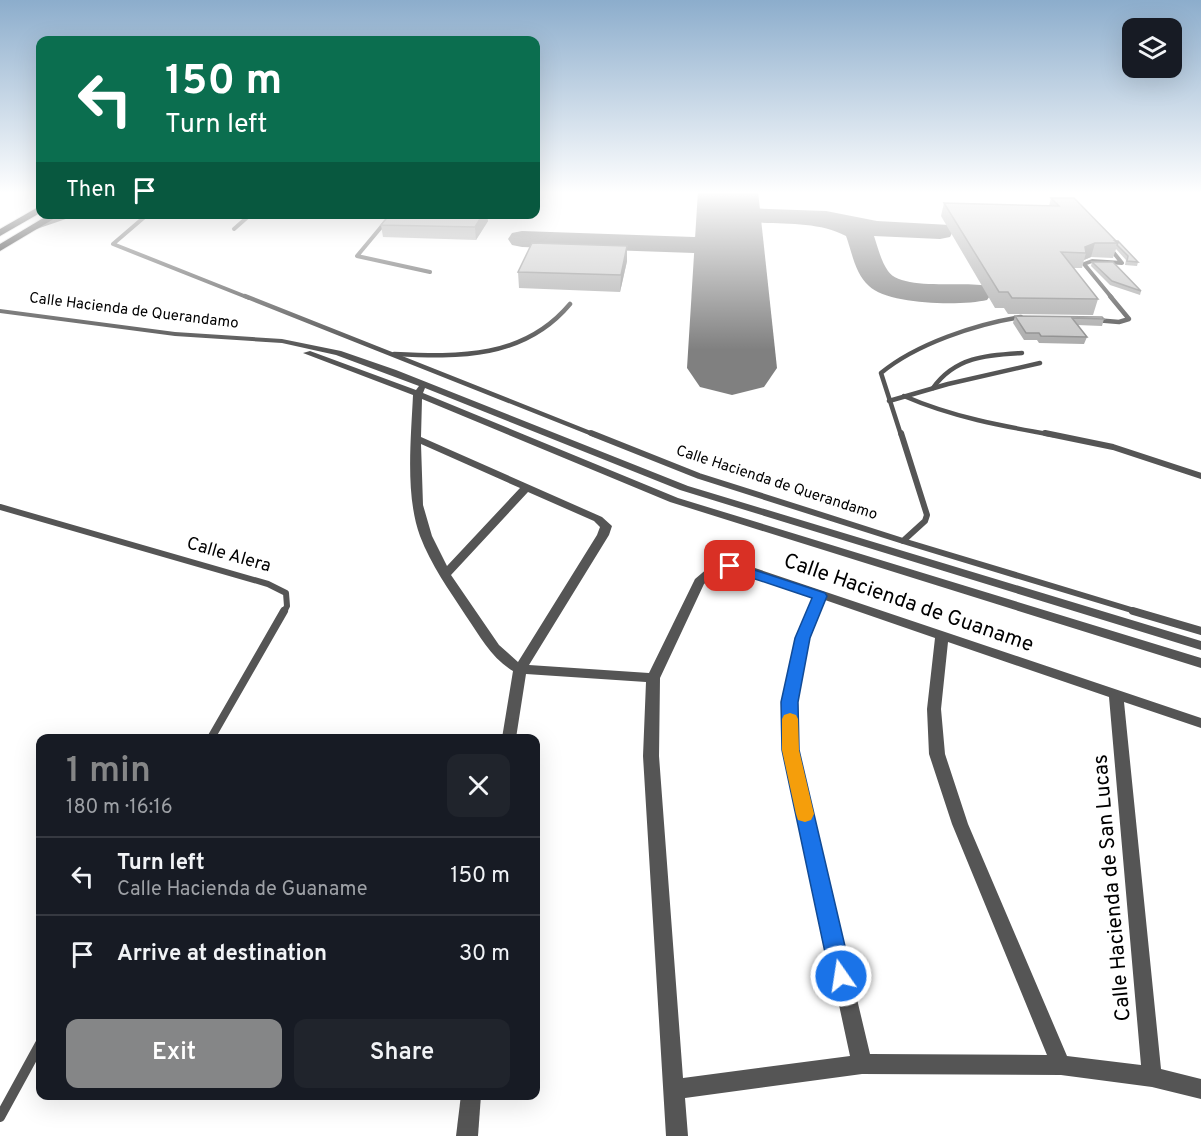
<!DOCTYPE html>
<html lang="en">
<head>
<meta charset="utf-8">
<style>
  :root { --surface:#171b24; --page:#20242c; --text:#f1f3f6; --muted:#9ea1a6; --line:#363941; --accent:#858687 }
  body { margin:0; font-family:Overpass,sans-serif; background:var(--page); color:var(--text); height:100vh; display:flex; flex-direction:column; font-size:22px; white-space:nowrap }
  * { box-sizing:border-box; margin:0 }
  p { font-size:20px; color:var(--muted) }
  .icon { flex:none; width:33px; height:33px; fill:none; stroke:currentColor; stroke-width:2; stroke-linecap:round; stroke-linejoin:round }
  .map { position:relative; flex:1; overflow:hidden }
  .drawer { position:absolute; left:36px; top:734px; width:504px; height:366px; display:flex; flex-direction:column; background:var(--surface); border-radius:12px; box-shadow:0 6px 24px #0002 }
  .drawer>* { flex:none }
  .guide { position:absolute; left:36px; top:36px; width:504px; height:183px; border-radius:12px; box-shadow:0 6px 24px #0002; background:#0b6e4f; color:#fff; overflow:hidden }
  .tools { position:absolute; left:1122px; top:18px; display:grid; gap:12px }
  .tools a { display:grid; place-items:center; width:60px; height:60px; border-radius:12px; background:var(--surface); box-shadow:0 6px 24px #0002; font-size:30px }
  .pin { position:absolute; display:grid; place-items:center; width:51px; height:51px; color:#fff; margin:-26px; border-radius:12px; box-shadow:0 3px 9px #0006 }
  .me { position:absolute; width:66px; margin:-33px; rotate:347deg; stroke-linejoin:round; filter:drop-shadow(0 0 4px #0008) }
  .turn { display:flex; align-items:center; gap:21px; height:126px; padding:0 30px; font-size:27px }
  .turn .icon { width:78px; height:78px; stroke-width:2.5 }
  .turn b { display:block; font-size:42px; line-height:51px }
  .then { display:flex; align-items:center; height:57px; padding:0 30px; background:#0003; gap:12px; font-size:22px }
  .round { display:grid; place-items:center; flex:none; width:63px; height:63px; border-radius:12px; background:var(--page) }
  .headline { display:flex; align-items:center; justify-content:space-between; height:102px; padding:0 30px }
  h1 { font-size:36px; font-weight:600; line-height:45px; color:var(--accent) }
  .primary-button { display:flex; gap:12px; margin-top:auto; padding:12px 30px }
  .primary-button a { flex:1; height:69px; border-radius:12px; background:var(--accent); color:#fff; font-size:24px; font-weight:600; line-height:69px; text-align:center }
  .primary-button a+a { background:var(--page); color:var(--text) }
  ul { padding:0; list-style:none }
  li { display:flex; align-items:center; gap:18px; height:78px; padding:0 30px; border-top:2px solid var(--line) }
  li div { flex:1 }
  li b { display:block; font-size:22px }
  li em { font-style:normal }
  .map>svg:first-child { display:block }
</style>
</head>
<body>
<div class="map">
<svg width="1201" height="1136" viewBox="0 0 1201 1136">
  <rect width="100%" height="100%" fill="#fff"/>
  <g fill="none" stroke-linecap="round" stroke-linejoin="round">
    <g fill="#808080" fill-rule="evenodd">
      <path d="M729,201L745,208L826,211L877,221L950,225L953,231L950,237L940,239L874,236C878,248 881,261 888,271C901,291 964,281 987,286L992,293L987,300C962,306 888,305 869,286C855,274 852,252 846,236C810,217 763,228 723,218L716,209L720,204Z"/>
      <polygon points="729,227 739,229 743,235 739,241 726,248 694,253 522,247 512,245 508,239 512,233 522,231 694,237 709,235"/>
    </g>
    <polygon fill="#808080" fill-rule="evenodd" points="698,191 758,191 777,368 764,387 732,395 700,387 687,368"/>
    <g stroke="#dbdbdb" stroke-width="2">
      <g id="highway">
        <polygon points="40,206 40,213 0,236 0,229"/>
        <polygon points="50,214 62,214 0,251 0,244"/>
      </g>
    </g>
    <g stroke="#555" stroke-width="4">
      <polyline points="148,214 113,244 249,298"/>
      <polyline points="392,214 357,256 430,272"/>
      <polyline points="33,228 74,214"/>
      <polyline points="234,229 251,214"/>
      <polyline points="1109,247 1122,263 1092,261 1084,264 1112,298"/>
    </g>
    <g stroke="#555" stroke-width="4.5">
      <polyline points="245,296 595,435"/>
      <polyline points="1095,320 1119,322 1129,319 1110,296"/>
      <path d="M394,354C459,357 524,359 570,304"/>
      <path d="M933,388C955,357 986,355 1022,353"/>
      <path d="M904,396C952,417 1002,426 1053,435"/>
      <polyline points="889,401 948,384 1040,363"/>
      <path d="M901,435L881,373C916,344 976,324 1021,317"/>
    </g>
    <g stroke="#555" stroke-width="6">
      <polyline points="591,433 699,476 903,541 925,521 927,515 901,433"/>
      <polyline points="1045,433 1113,447 1201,476"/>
      <polyline points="0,507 268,584 286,593 287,606 284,612"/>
      <polyline points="903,541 1138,612"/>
    </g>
    <g stroke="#555" stroke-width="8">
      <polyline points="1133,611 1201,631"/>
      <polyline points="211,738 284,611"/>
    </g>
    <polyline stroke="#555" stroke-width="10" points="0,1117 40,1044"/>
    <g fill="#555" fill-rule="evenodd">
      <path d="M0,309L175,332L282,339L341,351L396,370L688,486L1201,641V650L680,490L425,388L423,393L678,498L1201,658V668L670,502L422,399L421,437L602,517L612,526L609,535L529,665L649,673L695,579L708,568L718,564L727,563L743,564L1201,718V728L1124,702L1161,1069L1201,1079V1099L1152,1087L1061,1075L862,1074L685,1098L688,1136H666L643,756L646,682L526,674L516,738H502L513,671C491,658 480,636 466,616C449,590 431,565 420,536C405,495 411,439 413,395L303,353L310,351L416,390L419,386L336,355L282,343L175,336L0,313ZM421,444L520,488L447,566L432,536L423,505ZM528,492L594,521L600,527L597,535L518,662L499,645L451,575ZM733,570L814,596L796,638L782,702L784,750L850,1056L683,1078L659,756L660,678L704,584L721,571ZM825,600L935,638L927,709L929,754L952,824L1047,1055L870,1054L798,750L796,702L810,638ZM948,642L1109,697L1141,1065L1067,1056L968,824L945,754L941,709Z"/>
      <polygon points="461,1095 481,1095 478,1136 456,1136"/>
    </g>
    <use href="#highway" fill="#000" fill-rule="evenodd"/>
  </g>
  <g fill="#a9a9a9">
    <polygon points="1051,198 1115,241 1138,262 1137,266 1125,265 1126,260 1116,249 1113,258 1091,257 1084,260 1082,268 1073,268 1098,299 1093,315 1008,314 1004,308 995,308 941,216 944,203 1049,206"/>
    <polygon points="488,221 476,240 383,237 381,225"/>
    <polygon points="627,246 627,261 620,292 519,288 518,272"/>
    <polygon points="1092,262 1141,291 1140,295 1110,285 1091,266"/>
    <polygon points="1015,316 1104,319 1102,326 1077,325 1087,337 1084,344 1039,343 1037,340 1024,340 1013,323"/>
  </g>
  <g fill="#898989">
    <polygon points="483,214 487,214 488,221 476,240 475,227"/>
    <polygon points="1095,243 1091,257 1084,260 1086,253 1085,247"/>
    <polygon points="627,246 627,261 620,292 621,275"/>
  </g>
  <g fill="#c4c4c4" stroke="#898989" stroke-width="1.5">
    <polygon points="1051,198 1074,198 1118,243 1095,243 1085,247 1086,253 1061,252 1098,299 1012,298 1008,292 999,292 944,203 1059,206"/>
    <polygon points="390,214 483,214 475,227 381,225"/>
    <polygon points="1115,241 1118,241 1138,262 1127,261 1128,256 1117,245 1118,243"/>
    <polygon points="532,243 627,246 621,275 518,272"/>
    <polygon points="1092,262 1113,262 1141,291 1112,281"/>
    <polygon points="1015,316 1102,317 1104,319 1072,318 1087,337 1041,336 1039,333 1026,333"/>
  </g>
  <linearGradient id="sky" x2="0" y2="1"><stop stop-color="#8cadcc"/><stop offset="0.55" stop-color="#fff"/><stop offset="1" stop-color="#fff" stop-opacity="0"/></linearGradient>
  <rect width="1201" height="350" fill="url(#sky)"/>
  <polygon fill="#1a73e8" stroke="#114b97" stroke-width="1.5" points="730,562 825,593 827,596 810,638 798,702 799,750 852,976 849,983 841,986 834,983 830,976 782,750 781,702 795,638 812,598 725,569 723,566"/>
  <polygon fill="#f59e0b" points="790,713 796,715 798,719 799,750 814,814 811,820 805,822 798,820 796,814 782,750 782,719 784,715"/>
  <g text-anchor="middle" stroke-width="4.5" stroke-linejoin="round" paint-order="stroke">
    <g font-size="15" fill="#000" stroke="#fff">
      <text transform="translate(134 310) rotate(7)" y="5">Calle Hacienda de Querandamo</text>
      <text transform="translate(777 482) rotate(18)" y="5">Calle Hacienda de Querandamo</text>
    </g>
    <g font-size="18" fill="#000" stroke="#fff">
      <text transform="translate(229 554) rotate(16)" y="6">Calle Alera</text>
    </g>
    <g font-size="21" fill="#000" stroke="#fff">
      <text transform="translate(909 602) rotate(19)" y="7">Calle Hacienda de Guaname</text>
      <text transform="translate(1111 888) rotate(-95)" y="7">Calle Hacienda de San Lucas</text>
    </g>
  </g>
</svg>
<div class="tools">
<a><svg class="icon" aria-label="layers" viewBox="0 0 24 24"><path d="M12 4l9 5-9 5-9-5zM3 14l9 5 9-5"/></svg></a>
</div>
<div class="pin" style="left:730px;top:566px;background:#d93025"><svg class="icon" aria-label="arrive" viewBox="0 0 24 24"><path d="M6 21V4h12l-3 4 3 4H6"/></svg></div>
<svg class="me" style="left:841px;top:976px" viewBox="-20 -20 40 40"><circle r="17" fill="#1a73e8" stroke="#fff" stroke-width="3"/><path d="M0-11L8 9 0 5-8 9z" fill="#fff"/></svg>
<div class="guide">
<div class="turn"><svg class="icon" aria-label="left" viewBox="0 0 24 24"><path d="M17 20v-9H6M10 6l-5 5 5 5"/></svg><div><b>150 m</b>Turn left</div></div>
<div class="then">Then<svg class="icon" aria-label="arrive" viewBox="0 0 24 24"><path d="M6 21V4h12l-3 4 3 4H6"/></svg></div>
</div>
<section class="drawer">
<div class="headline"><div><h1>1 min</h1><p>180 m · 16:16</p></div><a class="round"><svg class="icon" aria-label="close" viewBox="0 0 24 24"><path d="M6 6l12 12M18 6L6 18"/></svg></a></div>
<ul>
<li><svg class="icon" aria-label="left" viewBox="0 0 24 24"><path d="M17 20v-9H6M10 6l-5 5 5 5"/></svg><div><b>Turn left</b><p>Calle Hacienda de Guaname</p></div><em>150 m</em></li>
<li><svg class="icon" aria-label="arrive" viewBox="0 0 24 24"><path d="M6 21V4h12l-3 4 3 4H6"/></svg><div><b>Arrive at destination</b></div><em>30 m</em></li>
</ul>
<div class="primary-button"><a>Exit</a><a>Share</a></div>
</section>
</div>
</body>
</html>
